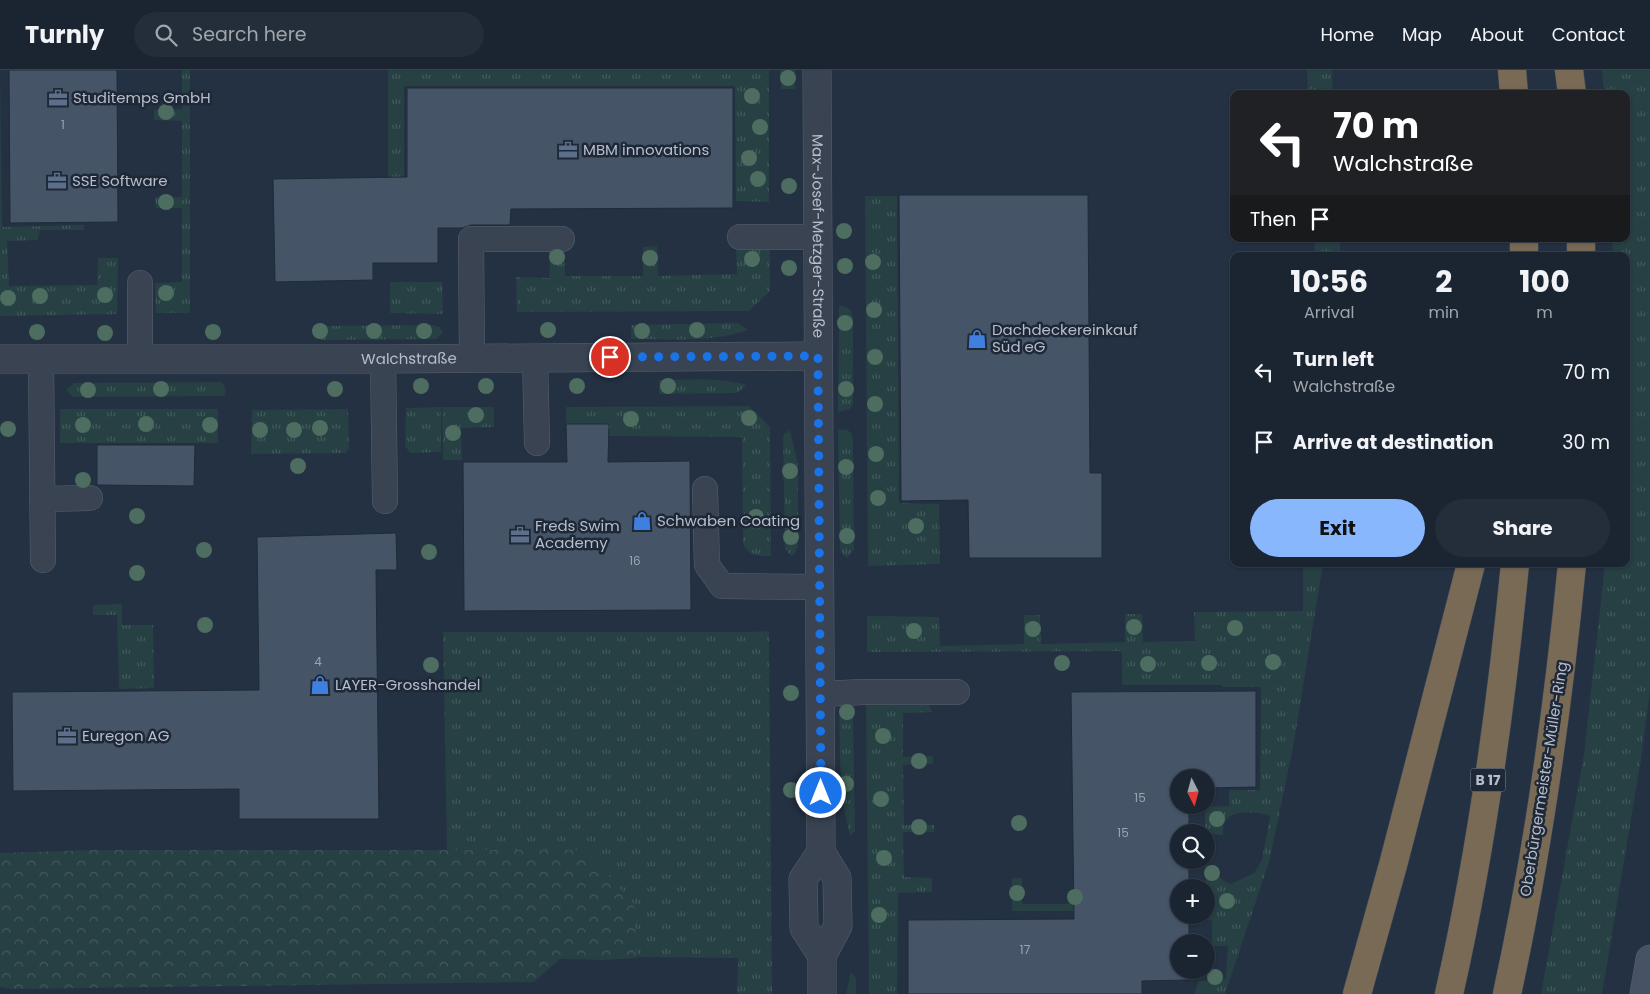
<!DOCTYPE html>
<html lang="en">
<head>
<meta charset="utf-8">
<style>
  :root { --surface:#1b2532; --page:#242d3a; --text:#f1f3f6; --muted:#a0a5ac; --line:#39424d; --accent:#89b7fe }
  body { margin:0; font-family:Poppins,sans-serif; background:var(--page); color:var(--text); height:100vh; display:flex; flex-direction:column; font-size:19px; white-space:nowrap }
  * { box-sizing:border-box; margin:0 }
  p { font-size:16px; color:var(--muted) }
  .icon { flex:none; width:28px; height:28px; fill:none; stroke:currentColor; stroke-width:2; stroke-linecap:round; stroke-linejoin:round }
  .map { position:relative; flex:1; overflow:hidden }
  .side { position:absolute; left:1230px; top:182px; width:400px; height:315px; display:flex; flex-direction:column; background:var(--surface); border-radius:10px; box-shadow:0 1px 4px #0004,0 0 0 1px var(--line) }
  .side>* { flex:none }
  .guide { position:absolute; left:1230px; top:20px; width:400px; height:152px; border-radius:10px; box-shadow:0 1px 4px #0004,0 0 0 1px var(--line); background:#202124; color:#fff; overflow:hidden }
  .needle { width:32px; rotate:174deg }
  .tools { position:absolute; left:1170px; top:699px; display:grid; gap:10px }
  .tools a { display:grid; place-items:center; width:45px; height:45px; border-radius:50%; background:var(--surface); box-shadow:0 1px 4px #0004,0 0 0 1px var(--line); font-size:25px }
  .pin { position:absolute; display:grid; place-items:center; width:42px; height:42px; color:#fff; margin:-21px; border:2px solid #fff; border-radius:50%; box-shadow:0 1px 5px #0007 }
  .me { position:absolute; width:55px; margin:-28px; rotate:0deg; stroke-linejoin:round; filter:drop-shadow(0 0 4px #0008) }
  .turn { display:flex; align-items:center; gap:18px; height:105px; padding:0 20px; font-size:22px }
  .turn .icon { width:65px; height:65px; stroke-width:2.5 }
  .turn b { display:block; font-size:35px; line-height:42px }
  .then { display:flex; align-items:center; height:48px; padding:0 20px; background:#0003; gap:10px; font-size:19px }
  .eta { display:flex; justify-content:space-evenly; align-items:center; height:85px; text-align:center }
  .eta b { font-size:30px; font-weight:700; line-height:35px }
  .cta { display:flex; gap:10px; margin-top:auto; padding:10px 20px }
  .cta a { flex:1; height:58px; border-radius:30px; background:var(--accent); color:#111; font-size:20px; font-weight:700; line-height:58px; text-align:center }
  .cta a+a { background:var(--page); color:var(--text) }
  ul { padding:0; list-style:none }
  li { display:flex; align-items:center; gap:15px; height:70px; padding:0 20px }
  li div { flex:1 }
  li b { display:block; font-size:19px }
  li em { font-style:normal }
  header { display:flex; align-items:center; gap:30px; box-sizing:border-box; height:70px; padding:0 25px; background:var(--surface); border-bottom:1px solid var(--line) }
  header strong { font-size:24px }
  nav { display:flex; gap:28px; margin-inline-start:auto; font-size:18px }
  .search { width:350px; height:45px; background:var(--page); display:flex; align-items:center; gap:12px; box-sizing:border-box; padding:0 18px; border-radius:28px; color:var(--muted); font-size:19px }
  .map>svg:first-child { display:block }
</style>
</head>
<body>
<header>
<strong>Turnly</strong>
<div class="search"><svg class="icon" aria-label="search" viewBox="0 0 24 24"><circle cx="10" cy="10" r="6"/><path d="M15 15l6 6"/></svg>Search here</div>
<nav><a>Home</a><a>Map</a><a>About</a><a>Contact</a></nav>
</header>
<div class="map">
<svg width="1650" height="924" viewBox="0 0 1650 924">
  <defs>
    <pattern id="grass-tufts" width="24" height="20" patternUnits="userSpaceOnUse" patternTransform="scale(1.25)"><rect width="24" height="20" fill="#264043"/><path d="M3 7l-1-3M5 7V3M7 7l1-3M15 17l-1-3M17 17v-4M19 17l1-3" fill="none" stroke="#435a5d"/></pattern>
    <pattern id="forest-crowns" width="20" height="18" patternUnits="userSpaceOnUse" patternTransform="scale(1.25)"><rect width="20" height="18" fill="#264043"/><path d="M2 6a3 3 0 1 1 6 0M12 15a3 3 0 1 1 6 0" fill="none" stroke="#435a5d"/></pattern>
  </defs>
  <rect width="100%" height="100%" fill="#243142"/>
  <g fill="url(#grass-tufts)">
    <polygon points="0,0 2,157 84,155 84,160 40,160 38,170 7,171 9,216 97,215 98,188 118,188 117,244 0,246"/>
    <polygon points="182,0 190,0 190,243 156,243 155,213 182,212 182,138 156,138 155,127 182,127 182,51 154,50 154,40 182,39"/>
    <polygon points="388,0 769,0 769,132 736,131 735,16 404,16 404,139 388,139"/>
    <polygon points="780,0 795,0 795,19 781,19"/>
    <polygon points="1307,0 1332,0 1333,24 1308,24"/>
    <polygon points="1602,0 1650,0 1650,620 1641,689 1602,924 1541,924 1584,684 1605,494 1626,494 1626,186 1613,186 1612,169 1626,169 1626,24 1604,24"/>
    <polygon points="865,126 897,126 899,433 939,434 940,494 868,496"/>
    <rect x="1315" y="169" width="25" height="17"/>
    <polygon points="736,175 770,175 770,221 749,241 517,242 516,207 550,208 549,177 564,177 565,206 643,206 643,177 657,176 658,206 737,204"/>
    <polygon points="390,212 442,212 443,244 390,243"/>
    <path d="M839,236C847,236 851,238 853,247V334L850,339L838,342Z"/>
    <path d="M738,253L748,260C712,273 669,269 631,269V255Z"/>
    <polygon points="433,255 439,257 443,262 436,269 321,270 321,256"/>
    <path d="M659,310C689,310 719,307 747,315L737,323L659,324Z"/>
    <polygon points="222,312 226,319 225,326 73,327 66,320 74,313"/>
    <path d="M749,336L770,357L771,486C759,486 749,487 743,474L742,367L609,366L608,354H566V337Z"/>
    <polygon points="441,337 441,382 410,383 405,376 406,338"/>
    <polygon points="442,337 494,337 494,357 461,358 462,390 443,390"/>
    <rect x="60" y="339" width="158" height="34"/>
    <polygon points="348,339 349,378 346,383 251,384 252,340"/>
    <polygon points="838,359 848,360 852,365 853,370 854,480 847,488 843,485 840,479"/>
    <polygon points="790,360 798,395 798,477 795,483 791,486 785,478 783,368 784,364"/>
    <path d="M1303,494H1323L1294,672L1270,789L1225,924H1194L1199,911L1226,909L1228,876H1212V851L1206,850V795H1216C1217,806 1220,810 1231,814L1254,803L1262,790L1270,746C1257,742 1233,738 1224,753C1223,756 1223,762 1223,765L1206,763L1205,762V737L1229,736V720H1260L1261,617H1222V615H1122V581L867,582V546L939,547L940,576L1024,574V545H1040L1041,574L1125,572V544H1142L1143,572L1195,571L1194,542L1303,541Z"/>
    <polygon points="122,534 122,555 153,555 154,618 119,619 117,545 93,545 93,535"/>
    <polygon points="769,561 772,924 737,924 738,888 635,887 447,780 443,562 749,562"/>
    <polygon points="866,634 928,634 932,642 903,643 903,687 933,686 933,694 903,695 904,755 934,755 934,762 903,762 904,807 932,808 932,822 898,823 897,924 869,924"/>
    <polygon points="848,636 853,643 855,761 850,766 841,723 839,643 844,637"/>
    <polygon points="1012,808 1022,808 1022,834 1069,834 1070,822 1079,822 1079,841 1012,841"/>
    <polygon points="851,902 856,908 856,924 846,924"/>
  </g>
  <polygon fill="url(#forest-crowns)" points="92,780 586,780 634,834 637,888 604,890 560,889 534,912 12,919 0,917 0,783"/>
  <g fill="#455467" stroke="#202a39">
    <polygon points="9,0 117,0 118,152 10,153"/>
    <polygon points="407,18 733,18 733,138 511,139 510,155 471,155 462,158 438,158 438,193 373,193 373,210 275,212 273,109 407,107"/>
    <polygon points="899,125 1088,125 1090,403 1102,403 1102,488 969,488 968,430 901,431"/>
    <polygon points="566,354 609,354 608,392 690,391 691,540 464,541 463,392 567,392"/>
    <polygon points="97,375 195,375 194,416 97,415"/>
    <polygon points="396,463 397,500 376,500 379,749 239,749 239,719 13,721 12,622 259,620 257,467"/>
    <polygon points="1256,621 1256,717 1206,718 1206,708 1179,708 1179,735 1189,735 1189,762 1179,762 1179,790 1189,790 1189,818 1179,818 1179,845 1189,845 1189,872 1179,872 1179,900 1190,900 1190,910 1142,911 1142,924 908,924 908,850 1074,849 1071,622"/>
  </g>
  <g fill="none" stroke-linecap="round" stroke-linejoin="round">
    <g stroke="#57616f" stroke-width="26">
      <g id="lane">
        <polyline points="740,167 819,167"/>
        <polyline points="535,288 537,373"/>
        <polyline points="41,289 43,490"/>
        <polyline points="383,289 385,431"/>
        <polyline points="472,289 471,169 562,169"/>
        <polyline points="140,290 140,213"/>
        <polyline points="705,419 707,495 722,516 819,517"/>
        <polyline points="42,429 90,428"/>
        <polyline points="821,624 863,622 957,622"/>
      </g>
    </g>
    <g stroke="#57616f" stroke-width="29">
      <g id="street">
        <path id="s1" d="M817,0L821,782L837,808L838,856L822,886V924"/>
        <path id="s2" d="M0,289H383L818,286"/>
        <polyline points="821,782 803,809 804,858 822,886"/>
      </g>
    </g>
    <g stroke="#57616f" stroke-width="29">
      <polyline id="secondary" points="1644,924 1650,889"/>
    </g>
    <g stroke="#444e5c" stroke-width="29">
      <g id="highway">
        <polyline points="1512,0 1514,24"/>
        <polyline points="1569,0 1572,24"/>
        <polyline points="1524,169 1524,186"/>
        <polyline points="1581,169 1581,186"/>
        <polyline points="1357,924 1393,795 1471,494"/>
        <path d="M1449,924C1481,783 1501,638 1515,494"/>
        <path d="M1507,924C1538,782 1558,638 1572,494"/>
      </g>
    </g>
    <use href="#lane" stroke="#394352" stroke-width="25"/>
    <use href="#street" stroke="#394352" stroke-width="28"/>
    <use href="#secondary" stroke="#475265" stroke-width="28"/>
    <use href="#highway" stroke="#786a55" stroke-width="28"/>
  </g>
  <g fill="#4c6d5f">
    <circle cx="788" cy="8" r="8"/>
    <circle cx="752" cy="26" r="8"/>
    <circle cx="166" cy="42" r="8"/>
    <circle cx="760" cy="57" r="8"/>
    <circle cx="749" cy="88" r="8"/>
    <circle cx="758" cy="109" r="8"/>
    <circle cx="789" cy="116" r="8"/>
    <circle cx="166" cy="132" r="8"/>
    <circle cx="844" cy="161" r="8"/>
    <circle cx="557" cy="187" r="8"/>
    <circle cx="650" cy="188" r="8"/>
    <circle cx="752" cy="189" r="8"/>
    <circle cx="873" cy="192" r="8"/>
    <circle cx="845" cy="196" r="8"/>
    <circle cx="789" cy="198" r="8"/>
    <circle cx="166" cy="223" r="8"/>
    <circle cx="105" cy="225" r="8"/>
    <circle cx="40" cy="226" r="8"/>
    <circle cx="8" cy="228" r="8"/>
    <circle cx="874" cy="240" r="8"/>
    <circle cx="845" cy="253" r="8"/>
    <circle cx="548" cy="260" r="8"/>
    <circle cx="697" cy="260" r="8"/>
    <circle cx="320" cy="261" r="8"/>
    <circle cx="374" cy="261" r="8"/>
    <circle cx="424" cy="261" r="8"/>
    <circle cx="642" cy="261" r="8"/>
    <circle cx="37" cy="262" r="8"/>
    <circle cx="213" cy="262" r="8"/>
    <circle cx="105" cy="263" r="8"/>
    <circle cx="875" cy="287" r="8"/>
    <circle cx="421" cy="316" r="8"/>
    <circle cx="486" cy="316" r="8"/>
    <circle cx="577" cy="316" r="8"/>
    <circle cx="668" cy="316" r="8"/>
    <circle cx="161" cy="319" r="8"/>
    <circle cx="335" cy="319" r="8"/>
    <circle cx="846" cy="319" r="8"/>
    <circle cx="88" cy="320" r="8"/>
    <circle cx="875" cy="334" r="8"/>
    <circle cx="476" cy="345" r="8"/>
    <circle cx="749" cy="348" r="8"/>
    <circle cx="631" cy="349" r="8"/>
    <circle cx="146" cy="354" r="8"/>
    <circle cx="83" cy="355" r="8"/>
    <circle cx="210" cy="355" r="8"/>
    <circle cx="320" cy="358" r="8"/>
    <circle cx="8" cy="359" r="8"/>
    <circle cx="260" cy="360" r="8"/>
    <circle cx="294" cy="360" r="8"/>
    <circle cx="453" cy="363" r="8"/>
    <circle cx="876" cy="384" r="8"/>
    <circle cx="298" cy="396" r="8"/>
    <circle cx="846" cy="397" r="8"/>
    <circle cx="790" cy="401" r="8"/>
    <circle cx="83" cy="410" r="8"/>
    <circle cx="878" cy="428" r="8"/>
    <circle cx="137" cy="446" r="8"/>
    <circle cx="756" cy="447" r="8"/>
    <circle cx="916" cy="456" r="8"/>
    <circle cx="847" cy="466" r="8"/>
    <circle cx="791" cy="467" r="8"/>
    <circle cx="204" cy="480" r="8"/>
    <circle cx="429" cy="482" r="8"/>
    <circle cx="137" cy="503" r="8"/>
    <circle cx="205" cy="555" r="8"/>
    <circle cx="1134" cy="557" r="8"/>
    <circle cx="1235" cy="558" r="8"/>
    <circle cx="1033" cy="559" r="8"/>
    <circle cx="914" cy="561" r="8"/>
    <circle cx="1273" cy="592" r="8"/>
    <circle cx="1062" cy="593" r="8"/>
    <circle cx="1209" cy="593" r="8"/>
    <circle cx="1148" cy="594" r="8"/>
    <circle cx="431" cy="595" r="8"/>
    <circle cx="791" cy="623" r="8"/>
    <circle cx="847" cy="642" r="8"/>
    <circle cx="883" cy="666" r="8"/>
    <circle cx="919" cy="691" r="8"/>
    <circle cx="846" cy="714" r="8"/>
    <circle cx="791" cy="720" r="8"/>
    <circle cx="881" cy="729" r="8"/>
    <circle cx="1217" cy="749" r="8"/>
    <circle cx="1019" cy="753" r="8"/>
    <circle cx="919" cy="757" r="8"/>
    <circle cx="884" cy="788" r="8"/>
    <circle cx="1212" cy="803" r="8"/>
    <circle cx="1017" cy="823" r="8"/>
    <circle cx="1075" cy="827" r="8"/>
    <circle cx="1227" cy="831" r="8"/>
    <circle cx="879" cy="845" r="8"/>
    <circle cx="1215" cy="907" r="8"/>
  </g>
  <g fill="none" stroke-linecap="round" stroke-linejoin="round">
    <polyline stroke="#1a73e8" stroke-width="9" stroke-dasharray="0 16.2" points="610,287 818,286 821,723"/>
  </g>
  <defs>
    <g id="office-bare" transform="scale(1.5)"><path d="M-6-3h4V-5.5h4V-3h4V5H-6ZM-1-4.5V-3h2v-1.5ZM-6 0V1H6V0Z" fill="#5c6f8a" stroke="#1e2837" stroke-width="2.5" paint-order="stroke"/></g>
    <g id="shop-bare" transform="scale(1.5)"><path d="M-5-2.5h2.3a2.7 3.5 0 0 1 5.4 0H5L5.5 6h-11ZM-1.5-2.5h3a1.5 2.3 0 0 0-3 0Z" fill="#3f7fe0" stroke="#1e2837" stroke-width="2.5" paint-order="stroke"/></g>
  </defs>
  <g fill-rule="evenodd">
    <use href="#office-bare" x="58" y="28"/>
    <use href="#office-bare" x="568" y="80"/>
    <use href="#office-bare" x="57" y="111"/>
    <use href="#shop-bare" x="977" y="269"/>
    <use href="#shop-bare" x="642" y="451"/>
    <use href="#office-bare" x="520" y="465"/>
    <use href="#shop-bare" x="320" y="615"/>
    <use href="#office-bare" x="67" y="666"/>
  </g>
  <g text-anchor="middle" stroke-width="5" stroke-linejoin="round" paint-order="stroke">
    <g font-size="12" fill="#9aa4b3">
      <text x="63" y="59">1</text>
      <text x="635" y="495">16</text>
      <text x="318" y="596">4</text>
      <text x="1140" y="732">15</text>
      <text x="1123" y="767">15</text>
      <text x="1025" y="884">17</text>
    </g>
    <rect fill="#1e2837" stroke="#88919f" stroke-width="1" x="1470.5" y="698.5" width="35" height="23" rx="4"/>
    <g font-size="14" font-weight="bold" fill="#b6becc">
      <text x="1488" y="715">B 17</text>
    </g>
    <g font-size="15" fill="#b6becc" stroke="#1e2837" text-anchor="start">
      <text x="73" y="33">Studitemps GmbH</text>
      <text x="583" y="85">MBM innovations</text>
      <text x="72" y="116">SSE Software</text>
      <text x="992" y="265">Dachdeckereinkauf<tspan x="992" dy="17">Süd eG</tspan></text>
      <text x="657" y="456">Schwaben Coating</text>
      <text x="535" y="461">Freds Swim<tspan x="535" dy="17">Academy</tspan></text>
      <text x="335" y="620">LAYER-Grosshandel</text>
      <text x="82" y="671">Euregon AG</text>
    </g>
    <g font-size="15" fill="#b6becc" stroke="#1e2837">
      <text dy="5" stroke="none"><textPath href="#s1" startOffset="166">Max-Josef-Metzger-Straße</textPath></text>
      <text dy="5" stroke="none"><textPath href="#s2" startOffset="409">Walchstraße</textPath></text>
      <text transform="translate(1544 709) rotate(-81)" y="5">Oberbürgermeister-Müller-Ring</text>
    </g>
  </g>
</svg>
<div class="tools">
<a><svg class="needle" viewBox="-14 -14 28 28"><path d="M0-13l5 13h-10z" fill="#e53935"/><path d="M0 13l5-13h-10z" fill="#a0a5ac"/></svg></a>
<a><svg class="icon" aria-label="search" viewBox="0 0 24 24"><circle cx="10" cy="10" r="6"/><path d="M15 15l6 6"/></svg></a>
<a>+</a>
<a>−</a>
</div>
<div class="pin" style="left:610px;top:287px;background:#d93025"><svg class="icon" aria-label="arrive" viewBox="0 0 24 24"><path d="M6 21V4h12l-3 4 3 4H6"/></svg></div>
<svg class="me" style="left:821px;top:723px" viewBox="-20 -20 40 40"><circle r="17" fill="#1a73e8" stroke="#fff" stroke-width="3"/><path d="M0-11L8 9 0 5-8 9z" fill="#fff"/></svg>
<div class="guide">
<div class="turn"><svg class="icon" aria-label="left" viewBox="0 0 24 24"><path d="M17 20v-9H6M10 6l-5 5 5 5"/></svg><div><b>70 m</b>Walchstraße</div></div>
<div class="then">Then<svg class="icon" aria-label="arrive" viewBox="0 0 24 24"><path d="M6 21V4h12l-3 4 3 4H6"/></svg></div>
</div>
<section class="side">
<div class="eta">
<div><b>10:56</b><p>Arrival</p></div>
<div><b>2</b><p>min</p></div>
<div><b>100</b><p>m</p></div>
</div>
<ul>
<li><svg class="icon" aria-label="left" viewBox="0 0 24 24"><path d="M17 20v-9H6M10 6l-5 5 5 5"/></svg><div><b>Turn left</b><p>Walchstraße</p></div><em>70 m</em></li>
<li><svg class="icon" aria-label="arrive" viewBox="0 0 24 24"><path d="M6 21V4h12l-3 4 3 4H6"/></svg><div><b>Arrive at destination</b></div><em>30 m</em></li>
</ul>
<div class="cta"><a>Exit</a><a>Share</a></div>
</section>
</div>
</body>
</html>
